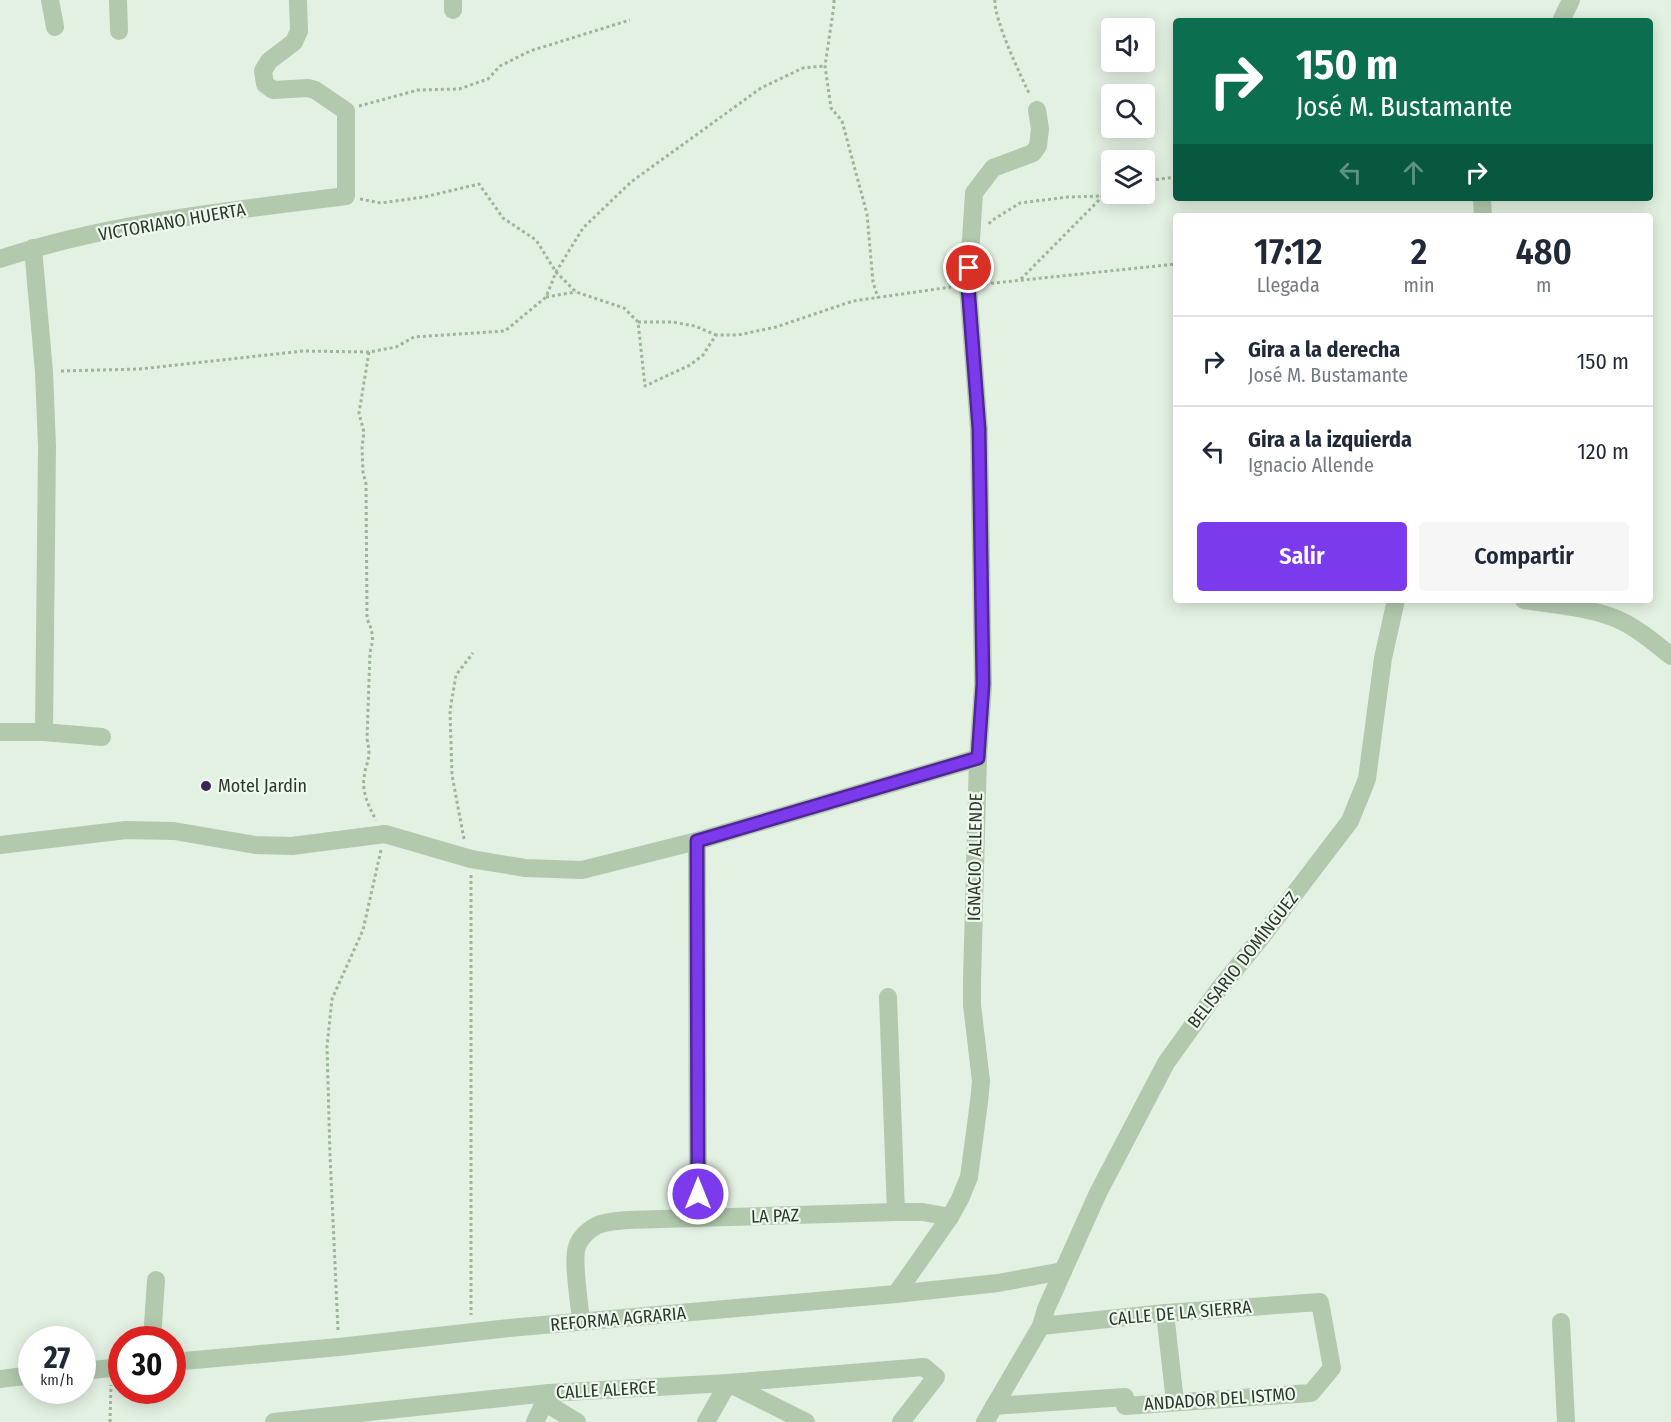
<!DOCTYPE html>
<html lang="es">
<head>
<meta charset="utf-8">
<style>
  :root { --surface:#fff; --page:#f6f6f7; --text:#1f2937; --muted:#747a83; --line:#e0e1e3; --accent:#7c3aed }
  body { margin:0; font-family:"Fira Sans Condensed",sans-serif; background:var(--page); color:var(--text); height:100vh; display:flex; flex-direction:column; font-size:22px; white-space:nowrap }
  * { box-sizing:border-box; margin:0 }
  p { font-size:20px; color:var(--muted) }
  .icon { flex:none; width:33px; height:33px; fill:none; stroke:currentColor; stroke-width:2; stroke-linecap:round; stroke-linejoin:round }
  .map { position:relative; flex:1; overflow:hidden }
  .side { position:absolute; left:1173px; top:213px; width:480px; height:390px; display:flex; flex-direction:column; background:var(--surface); border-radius:6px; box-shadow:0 3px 15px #0003 }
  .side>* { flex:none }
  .hud { position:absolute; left:1173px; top:18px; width:480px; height:183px; border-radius:6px; box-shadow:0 3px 15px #0003; background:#0b6e4f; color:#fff; overflow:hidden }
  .fabs { position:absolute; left:1101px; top:18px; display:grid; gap:12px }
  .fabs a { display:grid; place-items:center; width:54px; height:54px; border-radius:6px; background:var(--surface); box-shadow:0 3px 15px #0003; font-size:30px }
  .speed { position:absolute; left:18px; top:1326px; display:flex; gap:12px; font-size:30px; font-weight:700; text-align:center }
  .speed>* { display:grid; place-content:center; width:78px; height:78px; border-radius:50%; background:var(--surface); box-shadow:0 3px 15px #0003; line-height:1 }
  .speed small { font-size:15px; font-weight:400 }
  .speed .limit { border:9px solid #d22; background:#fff; color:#111 }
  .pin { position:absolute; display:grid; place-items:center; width:51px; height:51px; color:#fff; margin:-26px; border:3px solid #fff; border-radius:50%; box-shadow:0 2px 6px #0007 }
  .me { position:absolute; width:66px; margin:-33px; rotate:0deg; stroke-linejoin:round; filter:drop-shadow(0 0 4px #0008) }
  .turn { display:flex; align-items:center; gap:21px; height:126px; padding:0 24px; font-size:27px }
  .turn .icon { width:78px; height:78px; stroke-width:2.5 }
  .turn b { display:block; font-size:42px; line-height:51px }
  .lanes { display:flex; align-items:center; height:57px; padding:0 24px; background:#0003; justify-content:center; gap:30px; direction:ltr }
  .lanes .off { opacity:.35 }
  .eta { display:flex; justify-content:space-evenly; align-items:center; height:102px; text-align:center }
  .eta b { font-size:36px; font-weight:600; line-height:42px }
  .cta { display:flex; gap:12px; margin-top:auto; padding:12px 24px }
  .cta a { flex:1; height:69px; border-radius:6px; background:var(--accent); color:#fff; font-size:24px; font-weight:600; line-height:69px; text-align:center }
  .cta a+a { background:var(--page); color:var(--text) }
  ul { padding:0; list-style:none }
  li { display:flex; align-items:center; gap:18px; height:90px; padding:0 24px; border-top:2px solid var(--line) }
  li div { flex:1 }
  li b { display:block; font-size:22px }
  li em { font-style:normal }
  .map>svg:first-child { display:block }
</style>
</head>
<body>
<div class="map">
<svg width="1671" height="1422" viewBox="0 0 1671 1422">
  <rect width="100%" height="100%" fill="#e3f1e2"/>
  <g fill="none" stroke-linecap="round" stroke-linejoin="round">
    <g stroke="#9db598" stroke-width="3" stroke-dasharray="3 3" stroke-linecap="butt">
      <polyline points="834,0 834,5 825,66 831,108 842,121 867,214 873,282 878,298"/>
      <path d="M995,0C993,17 1021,77 1030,95"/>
      <polyline points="359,106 418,90 459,89 488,79 500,66 530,51 630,20"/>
      <polyline points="1144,181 1176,177"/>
      <polyline points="360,199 381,203 424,197 479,184 503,218 536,240 556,272 576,292 624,308 638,322 645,386 690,365 703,355 716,335 738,335 776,327 853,301 951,287"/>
      <polyline points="989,224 991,221 1020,203 1068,197 1103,196 1112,193"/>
      <polyline points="1021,279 1103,196"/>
      <polyline points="985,284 1176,264"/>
      <polyline points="546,297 576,292"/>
      <polyline points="638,322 672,322 695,326 716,335"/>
      <path d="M369,352L359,413L364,432L362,447L363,472L366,484L367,619C373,631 374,639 370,652L367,739C372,760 366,760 364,778C362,793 369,807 376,820"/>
      <polyline points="61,371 140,369 303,351 369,352 396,347 414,337 505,331 546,297 556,272 583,228 631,182 761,88 803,68 825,66"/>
      <polyline points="464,839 452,775 450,711 456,675 473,653"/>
      <polyline points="471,875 471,1315"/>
      <polyline points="338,1330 330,1155 327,1046 332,999 363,930 381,850"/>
      <polyline points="110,1422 111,1385"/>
    </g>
    <g stroke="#b2c9ae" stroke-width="18">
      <polyline points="50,0 55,27"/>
      <polyline points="118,0 119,31"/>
      <polyline points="453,10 453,0"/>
      <polyline points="1561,21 1571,0"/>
      <polyline points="1482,198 1483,216"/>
      <polyline points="33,248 44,372 47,447 44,732"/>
      <path d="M0,259C112,222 230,211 346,196V111L315,90L308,88L273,90L265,84L263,71L269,61L294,42L299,31L298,0"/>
      <path d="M1524,600C1554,605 1588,607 1617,619C1636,627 1655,643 1671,656"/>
      <polyline points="0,732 44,732 102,737"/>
      <polyline points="697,841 698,1218"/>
      <polyline points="0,845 126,830 174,831 255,845 292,846 385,834 471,859 525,868 582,870 697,841 978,758"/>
      <polyline points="888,997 896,1212"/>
      <polyline points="896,1294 950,1217 960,1199 969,1177 979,1102 981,1081 972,1005 972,980 978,758 983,685 979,429 968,286 974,193 993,168 1033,153 1038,146 1040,129 1037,110"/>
      <polyline points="1165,1313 1175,1402"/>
      <path d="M581,1322C580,1306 572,1260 577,1247C579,1239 588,1230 596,1226C605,1221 618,1221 628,1220L896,1212H923L950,1217"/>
      <polyline points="1561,1322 1566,1422"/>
      <polyline points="152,1340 156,1280"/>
      <polyline points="172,1362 339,1347 509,1328 896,1294 998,1283 1063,1271"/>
      <polyline points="82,1371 122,1367"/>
      <polyline points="0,1379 32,1375"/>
      <polyline points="544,1402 577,1422"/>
      <polyline points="994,1406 1125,1397 1125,1406 1311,1393 1332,1368 1320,1302 1165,1313 1041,1326"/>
      <polyline points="274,1422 549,1393 728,1383 924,1367 936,1377 901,1422"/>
      <polyline points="535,1422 549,1393"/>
      <polyline points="706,1422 728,1383 806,1422"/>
      <polyline points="985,1422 1041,1326 1046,1309 1098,1193 1166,1063 1219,989 1260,939 1350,821 1367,779 1383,658 1396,600"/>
    </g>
  </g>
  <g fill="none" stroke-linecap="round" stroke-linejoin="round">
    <g stroke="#51269a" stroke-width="15">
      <polyline id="route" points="698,1194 697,841 978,758 983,684 979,429 968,286 969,268"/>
    </g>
    <use href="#route" stroke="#7c3aed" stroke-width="10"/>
  </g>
  <circle fill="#3c2556" stroke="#eef9ee" stroke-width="2" cx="206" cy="786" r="6"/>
  <g text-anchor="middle" stroke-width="4.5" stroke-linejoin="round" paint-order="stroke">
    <g font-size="18" fill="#2f382c" stroke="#eef9ee">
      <text transform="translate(172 222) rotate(-10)" y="6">VICTORIANO HUERTA</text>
      <text transform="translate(975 857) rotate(-89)" y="6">IGNACIO ALLENDE</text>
      <text transform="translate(1243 960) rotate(-52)" y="6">BELISARIO DOMÍNGUEZ</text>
      <text transform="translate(775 1216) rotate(-2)" y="6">LA PAZ</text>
      <text transform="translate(1180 1313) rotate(-5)" y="6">CALLE DE LA SIERRA</text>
      <text transform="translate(618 1319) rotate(-5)" y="6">REFORMA AGRARIA</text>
      <text transform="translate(606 1390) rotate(-3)" y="6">CALLE ALERCE</text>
      <text transform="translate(1220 1399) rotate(-4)" y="6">ANDADOR DEL ISTMO</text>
    </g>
    <g font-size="18" fill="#2f382c" stroke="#eef9ee" text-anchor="start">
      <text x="218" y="792">Motel Jardin</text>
    </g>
  </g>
</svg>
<div class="fabs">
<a><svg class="icon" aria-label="sound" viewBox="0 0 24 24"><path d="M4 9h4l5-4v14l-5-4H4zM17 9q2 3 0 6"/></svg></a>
<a><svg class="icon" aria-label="search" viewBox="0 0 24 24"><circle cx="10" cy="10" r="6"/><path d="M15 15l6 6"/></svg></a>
<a><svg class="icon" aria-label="layers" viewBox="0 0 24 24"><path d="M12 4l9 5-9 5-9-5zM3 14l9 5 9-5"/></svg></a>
</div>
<div class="speed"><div>27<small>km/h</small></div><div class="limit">30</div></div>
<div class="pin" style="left:969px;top:268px;background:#d93025"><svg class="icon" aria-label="arrive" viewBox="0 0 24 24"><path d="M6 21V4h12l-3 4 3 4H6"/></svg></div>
<svg class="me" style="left:698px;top:1194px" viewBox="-20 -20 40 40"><circle r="17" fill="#7c3aed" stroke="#fff" stroke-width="3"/><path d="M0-11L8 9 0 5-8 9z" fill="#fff"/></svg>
<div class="hud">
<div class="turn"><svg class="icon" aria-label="right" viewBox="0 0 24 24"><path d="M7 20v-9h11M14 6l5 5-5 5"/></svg><div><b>150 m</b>José M. Bustamante</div></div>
<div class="lanes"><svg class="icon off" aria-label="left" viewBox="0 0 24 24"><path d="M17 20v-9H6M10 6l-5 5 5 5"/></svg><svg class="icon off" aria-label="ahead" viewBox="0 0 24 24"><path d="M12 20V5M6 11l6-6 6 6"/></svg><svg class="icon" aria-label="right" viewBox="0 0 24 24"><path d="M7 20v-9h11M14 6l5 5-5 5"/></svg></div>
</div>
<section class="side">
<div class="eta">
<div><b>17:12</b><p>Llegada</p></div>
<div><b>2</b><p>min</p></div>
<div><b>480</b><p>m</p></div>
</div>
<ul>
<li><svg class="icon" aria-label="right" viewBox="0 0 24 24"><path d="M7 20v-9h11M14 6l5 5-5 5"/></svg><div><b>Gira a la derecha</b><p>José M. Bustamante</p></div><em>150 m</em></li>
<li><svg class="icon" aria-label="left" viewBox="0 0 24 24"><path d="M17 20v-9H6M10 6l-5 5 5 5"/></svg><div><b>Gira a la izquierda</b><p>Ignacio Allende</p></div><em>120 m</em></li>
</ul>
<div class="cta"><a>Salir</a><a>Compartir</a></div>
</section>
</div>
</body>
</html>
